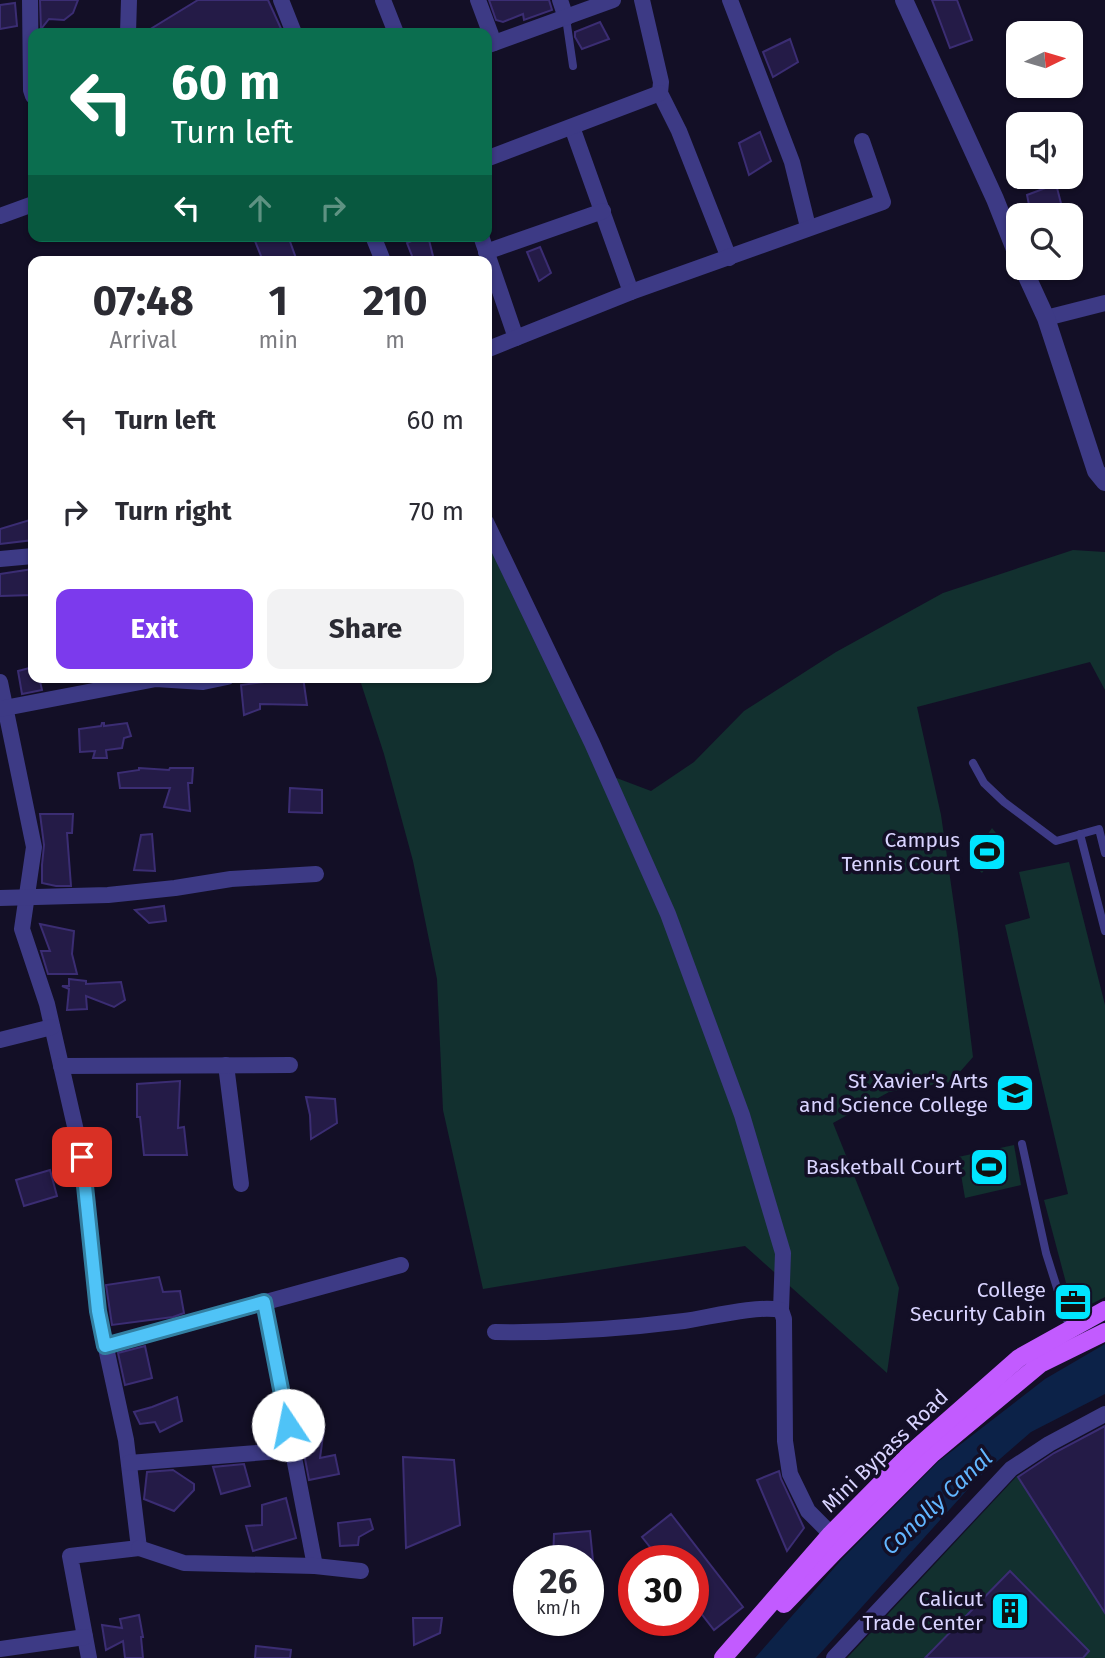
<!DOCTYPE html>
<html lang="en">
<head>
<meta charset="utf-8">
<style>
  :root { --surface:#fff; --page:#f2f2f3; --text:#2b2b33; --muted:#7c7c81; --accent:#7c3aed }
  body { margin:0; font-family:"Fira Sans",sans-serif; background:var(--page); color:var(--text); height:100vh; display:flex; flex-direction:column; font-size:26px; white-space:nowrap }
  * { box-sizing:border-box; margin:0 }
  p { font-size:23px; color:var(--muted) }
  .icon { flex:none; width:38px; height:38px; fill:none; stroke:currentColor; stroke-width:2; stroke-linecap:round; stroke-linejoin:round }
  .map { position:relative; flex:1; overflow:hidden }
  .sheet { position:absolute; left:28px; top:256px; width:464px; height:427px; display:flex; flex-direction:column; background:var(--surface); border-radius:14px; box-shadow:0 2px 5px #0004 }
  .sheet>* { flex:none }
  .guide { position:absolute; left:28px; top:28px; width:464px; height:214px; border-radius:14px; box-shadow:0 2px 5px #0004; background:#0b6e4f; color:#fff; overflow:hidden }
  .needle { width:46px; rotate:85deg }
  .tools { position:absolute; left:1006px; top:21px; display:grid; gap:14px }
  .tools a { display:grid; place-items:center; width:77px; height:77px; border-radius:14px; background:var(--surface); box-shadow:0 2px 5px #0004; font-size:35px }
  .speed { position:absolute; left:513px; top:1545px; display:flex; gap:14px; font-size:35px; font-weight:700; text-align:center }
  .speed>* { display:grid; place-content:center; width:91px; height:91px; border-radius:50%; background:var(--surface); box-shadow:0 2px 5px #0004; line-height:1 }
  .speed small { font-size:18px; font-weight:400 }
  .speed .limit { border:10px solid #d22; background:#fff; color:#111 }
  .pin { position:absolute; display:grid; place-items:center; width:60px; height:60px; color:#fff; margin:-30px; border-radius:14px; box-shadow:0 4px 10px #0006 }
  .me { position:absolute; width:77px; margin:-38px; rotate:349deg; stroke-linejoin:round; filter:drop-shadow(0 0 5px #0008) }
  .turn { display:flex; align-items:center; gap:24px; height:147px; padding:0 28px; font-size:32px }
  .turn .icon { width:91px; height:91px; stroke-width:2.5 }
  .turn b { display:block; font-size:49px; line-height:60px }
  .lanes { display:flex; align-items:center; height:66px; padding:0 28px; background:#0003; justify-content:center; gap:35px; direction:ltr }
  .lanes .off { opacity:.35 }
  .eta { display:flex; justify-content:space-evenly; align-items:center; height:119px; text-align:center }
  .eta b { font-size:42px; font-weight:700; line-height:49px }
  .cta { display:flex; gap:14px; margin-top:auto; padding:14px 28px }
  .cta a { flex:1; height:80px; border-radius:14px; background:var(--accent); color:#fff; font-size:28px; font-weight:700; line-height:80px; text-align:center }
  .cta a+a { background:var(--page); color:var(--text) }
  ul { padding:0; list-style:none }
  li { display:flex; align-items:center; gap:21px; height:91px; padding:0 28px }
  li div { flex:1 }
  li b { display:block; font-size:26px }
  li em { font-style:normal }
  .map>svg:first-child { display:block }
</style>
</head>
<body>
<div class="map">
<svg width="1105" height="1658" viewBox="0 0 1105 1658">
  <rect width="100%" height="100%" fill="#130f26"/>
  <g fill="#12302f">
    <polygon points="497,545 606,774 651,791 694,762 744,711 836,652 943,593 1073,550 1105,552 1105,690 1090,662 917,707 941,815 958,933 973,1057 951,1082 889,1092 833,1123 899,1288 887,1373 745,1246 483,1289 443,1110 437,979 413,861 384,754 359,677 486,677 487,550"/>
    <polygon points="992,828 1004,843 982,873 969,861"/>
    <polygon points="1069,862 1105,1005 1105,1297 1074,1313 1044,1200 1068,1194 1005,925 1030,918 1019,872"/>
    <polygon points="1014,1145 1021,1185 965,1198 958,1157"/>
    <polygon points="1105,1427 1105,1658 847,1658 1017,1476"/>
  </g>
  <polygon fill="#0c2248" points="1105,1344 1105,1394 1031,1432 977,1479 816,1658 755,1658 842,1559 939,1461 1045,1379"/>
  <g fill="#241b47" stroke="#3b2d73" stroke-width="2">
    <polygon points="40,0 78,0 73,13 64,20 49,19 41,29"/>
    <polygon points="198,0 268,0 283,33 144,33"/>
    <polygon points="489,0 549,0 552,10 524,20 523,14 503,22 496,20"/>
    <polygon points="932,0 957,0 972,40 950,48"/>
    <polygon points="15,3 17,26 0,29 0,5"/>
    <polygon points="600,22 609,39 582,49 575,37 575,32"/>
    <polygon points="790,39 798,62 773,77 763,52"/>
    <polygon points="760,132 771,161 749,175 739,143"/>
    <polygon points="1056,184 1064,215 1031,215 1027,195"/>
    <polygon points="253,236 288,236 297,261 263,261"/>
    <polygon points="411,236 428,236 433,256 424,261 414,261 407,243 412,241"/>
    <polygon points="540,247 551,273 539,281 527,252"/>
    <polygon points="33,519 33,540 0,544 0,529"/>
    <polygon points="33,569 33,595 0,596 0,574"/>
    <polygon points="33,667 33,677 39,677 42,690 22,694 18,671"/>
    <polygon points="280,677 303,677 307,705 260,704 260,709 244,715 241,685 280,680"/>
    <polygon points="102,723 104,723 104,726 127,723 131,736 124,738 122,748 106,750 107,758 93,758 95,751 80,752 79,729 101,726"/>
    <polygon points="139,768 169,770 170,768 193,768 192,783 188,783 190,811 164,807 170,788 120,788 118,773 139,770"/>
    <polygon points="290,788 322,790 322,813 289,812"/>
    <polygon points="40,814 73,814 72,833 67,833 71,886 56,886 42,883 42,865 44,845"/>
    <polygon points="152,834 155,871 134,870 141,835"/>
    <polygon points="164,906 166,921 149,923 135,910"/>
    <polygon points="40,924 74,931 72,954 77,974 48,974 41,951 50,951"/>
    <polygon points="69,979 86,981 86,984 121,982 125,1000 114,1007 86,996 87,1009 67,1010 69,989 62,986 69,986"/>
    <polygon points="180,1081 178,1128 184,1127 187,1155 144,1155 140,1117 137,1117 137,1084"/>
    <polygon points="306,1097 335,1099 337,1123 311,1139 310,1115"/>
    <polygon points="50,1170 57,1196 24,1206 16,1180"/>
    <polygon points="159,1277 163,1292 180,1291 184,1313 173,1317 112,1325 106,1285"/>
    <polygon points="145,1346 152,1378 125,1385 118,1353"/>
    <polygon points="177,1397 182,1421 160,1432 155,1422 140,1424 134,1412 152,1407"/>
    <polygon points="1105,1426 1105,1613 1018,1477 1054,1453"/>
    <polygon points="324,1428 320,1458 335,1455 339,1474 309,1480 300,1432"/>
    <polygon points="403,1457 454,1460 460,1525 406,1548"/>
    <polygon points="244,1464 250,1486 221,1494 213,1467"/>
    <polygon points="173,1470 194,1484 194,1490 174,1511 144,1499 147,1472"/>
    <polygon points="779,1471 781,1479 804,1528 787,1551 757,1480"/>
    <polygon points="286,1498 296,1538 253,1551 246,1526 262,1525 262,1505"/>
    <polygon points="671,1514 743,1607 714,1630 693,1603 693,1561 661,1561 642,1537"/>
    <polygon points="370,1519 373,1529 359,1537 358,1545 340,1546 338,1523"/>
    <polygon points="590,1531 593,1561 553,1561 554,1534"/>
    <polygon points="1010,1571 1089,1651 1083,1658 925,1658"/>
    <polygon points="139,1615 143,1637 141,1637 143,1658 125,1658 123,1641 106,1650 102,1625 122,1628 120,1619"/>
    <polygon points="413,1618 442,1618 440,1633 414,1645"/>
    <polygon points="256,1646 291,1650 290,1658 255,1658"/>
  </g>
  <g fill="none" stroke-linecap="round" stroke-linejoin="round">
    <g stroke="#3d3a85" stroke-width="8">
      <polyline points="566,18 573,66"/>
      <polyline points="973,763 984,783 1004,802 1056,841 1099,829 1105,853"/>
      <polyline points="1080,834 1105,931"/>
      <polyline points="1022,1144 1046,1253 1070,1329"/>
    </g>
    <g stroke="#3d3a85" stroke-width="16">
      <polyline points="30,0 31,90 33,96"/>
      <polyline points="281,0 294,33"/>
      <polyline points="383,0 396,33"/>
      <polyline points="478,0 494,43"/>
      <polyline points="560,0 566,18"/>
      <polyline points="642,0 661,82 660,93 679,131 729,258"/>
      <polyline points="730,0 792,162 808,227"/>
      <polyline points="128,33 129,0"/>
      <polyline points="486,46 613,0"/>
      <polyline points="572,127 631,292"/>
      <polyline points="486,159 660,93"/>
      <polyline points="0,216 33,204"/>
      <polyline points="373,236 383,261"/>
      <polyline points="481,236 516,338"/>
      <polyline points="486,252 603,211"/>
      <polyline points="1046,318 1105,303"/>
      <polyline points="486,350 631,292 883,202 862,141"/>
      <polyline points="486,522 592,743 668,914 742,1115 783,1253 781,1310"/>
      <polyline points="0,559 33,556"/>
      <polyline points="0,682 34,847 22,929 47,1004 82,1157 98,1311 126,1440 139,1548 70,1556 89,1658"/>
      <polyline points="0,709 156,679 203,682 227,677"/>
      <polyline points="0,898 108,895 175,888 231,879 316,874"/>
      <polyline points="0,1040 52,1027"/>
      <polyline points="226,1065 241,1184"/>
      <polyline points="61,1066 290,1065"/>
      <polyline points="264,1302 315,1566"/>
      <path d="M495,1332C558,1333 621,1329 684,1321C711,1317 756,1305 781,1310L784,1319L785,1441L790,1474L808,1511L831,1534"/>
      <polyline points="105,1346 401,1265"/>
      <polyline points="129,1463 293,1450"/>
      <polyline points="139,1548 184,1563 315,1566 361,1571"/>
      <polyline points="0,1649 85,1637"/>
      <polyline points="834,1658 1011,1469 1049,1444 1105,1414"/>
    </g>
    <g stroke="#3d3a85" stroke-width="18">
      <polyline points="904,0 995,199 1018,257"/>
      <polyline points="1023,268 1046,318 1096,471 1105,482"/>
    </g>
    <g stroke="#c25bff" stroke-width="18">
      <polyline points="784,1604 833,1553 933,1453 1040,1364 1105,1332"/>
      <polyline points="723,1658 831,1534 910,1454 1019,1358 1105,1310"/>
    </g>
  </g>
  <g fill="none" stroke-linecap="round" stroke-linejoin="round">
    <g stroke="#337fa1" stroke-width="18">
      <polyline id="route" points="82,1157 98,1311 105,1346 264,1302 288,1425"/>
    </g>
    <use href="#route" stroke="#4fc3f7" stroke-width="12"/>
  </g>
  <defs>
    <g id="stadium-square" transform="scale(2.0125)"><rect x="-9" y="-9" width="18" height="18" rx="4" fill="#00e5ff" stroke="#130f26"/><path d="M0-5a6.5 5 0 1 0 0 10a6.5 5 0 1 0 0-10ZM-3.5-1.8h7v3.6h-7Z" fill="#111"/></g>
    <g id="university-square" transform="scale(2.0125)"><rect x="-9" y="-9" width="18" height="18" rx="4" fill="#00e5ff" stroke="#130f26"/><path d="M0-5L7-2L0 1L-7-2ZM-4 1L0 2.5L4 1V4Q0 6-4 4Z" fill="#111"/></g>
    <g id="office-square" transform="scale(2.0125)"><rect x="-9" y="-9" width="18" height="18" rx="4" fill="#00e5ff" stroke="#130f26"/><path d="M-6-3h4V-5.5h4V-3h4V5H-6ZM-1-4.5V-3h2v-1.5ZM-6 0V1H6V0Z" fill="#111"/></g>
    <g id="building-square" transform="scale(2.0125)"><rect x="-9" y="-9" width="18" height="18" rx="4" fill="#00e5ff" stroke="#130f26"/><path d="M-4-6H4V6H1V3H-1V6H-4ZM-2.5-4.3h1.7v1.8h-1.7ZM.8-4.3h1.7v1.8H.8ZM-2.5-1h1.7V.8h-1.7ZM.8-1h1.7V.8H.8Z" fill="#111"/></g>
  </defs>
  <g fill-rule="evenodd">
    <use href="#stadium-square" x="987" y="852"/>
    <use href="#university-square" x="1015" y="1093"/>
    <use href="#stadium-square" x="989" y="1167"/>
    <use href="#office-square" x="1073" y="1302"/>
    <use href="#building-square" x="1010" y="1611"/>
  </g>
  <g text-anchor="middle" stroke-width="7" stroke-linejoin="round" paint-order="stroke">
    <g font-size="21" fill="#d9d4ff" stroke="#130f26" text-anchor="end">
      <text x="960" y="847">Campus<tspan x="960" dy="24">Tennis Court</tspan></text>
      <text x="988" y="1088">St Xavier's Arts<tspan x="988" dy="24">and Science College</tspan></text>
      <text x="962" y="1174">Basketball Court</text>
      <text x="1046" y="1297">College<tspan x="1046" dy="24">Security Cabin</tspan></text>
      <text x="983" y="1606">Calicut<tspan x="983" dy="24">Trade Center</tspan></text>
    </g>
    <g font-size="21" fill="#d9d4ff" stroke="#130f26">
      <text transform="translate(885 1451) rotate(-44)" y="7">Mini Bypass Road</text>
    </g>
    <g font-size="23" font-style="italic" fill="#62b6ff" stroke="#130f26">
      <text transform="translate(937 1502) rotate(-43)" y="8">Conolly Canal</text>
    </g>
  </g>
</svg>
<div class="tools">
<a><svg class="needle" viewBox="-14 -14 28 28"><path d="M0-13l5 13h-10z" fill="#e53935"/><path d="M0 13l5-13h-10z" fill="#7c7c81"/></svg></a>
<a><svg class="icon" aria-label="sound" viewBox="0 0 24 24"><path d="M4 9h4l5-4v14l-5-4H4zM17 9q2 3 0 6"/></svg></a>
<a><svg class="icon" aria-label="search" viewBox="0 0 24 24"><circle cx="10" cy="10" r="6"/><path d="M15 15l6 6"/></svg></a>
</div>
<div class="speed"><div>26<small>km/h</small></div><div class="limit">30</div></div>
<div class="pin" style="left:82px;top:1157px;background:#d93025"><svg class="icon" aria-label="arrive" viewBox="0 0 24 24"><path d="M6 21V4h12l-3 4 3 4H6"/></svg></div>
<svg class="me" style="left:288px;top:1425px" viewBox="-20 -20 40 40"><circle r="19" fill="#fff"/><path d="M0-13L10 11 0 6-10 11z" fill="#4fc3f7"/></svg>
<div class="guide">
<div class="turn"><svg class="icon" aria-label="left" viewBox="0 0 24 24"><path d="M17 20v-9H6M10 6l-5 5 5 5"/></svg><div><b>60 m</b>Turn left</div></div>
<div class="lanes"><svg class="icon" aria-label="left" viewBox="0 0 24 24"><path d="M17 20v-9H6M10 6l-5 5 5 5"/></svg><svg class="icon off" aria-label="ahead" viewBox="0 0 24 24"><path d="M12 20V5M6 11l6-6 6 6"/></svg><svg class="icon off" aria-label="right" viewBox="0 0 24 24"><path d="M7 20v-9h11M14 6l5 5-5 5"/></svg></div>
</div>
<section class="sheet">
<div class="eta">
<div><b>07:48</b><p>Arrival</p></div>
<div><b>1</b><p>min</p></div>
<div><b>210</b><p>m</p></div>
</div>
<ul>
<li><svg class="icon" aria-label="left" viewBox="0 0 24 24"><path d="M17 20v-9H6M10 6l-5 5 5 5"/></svg><div><b>Turn left</b></div><em>60 m</em></li>
<li><svg class="icon" aria-label="right" viewBox="0 0 24 24"><path d="M7 20v-9h11M14 6l5 5-5 5"/></svg><div><b>Turn right</b></div><em>70 m</em></li>
</ul>
<div class="cta"><a>Exit</a><a>Share</a></div>
</section>
</div>
</body>
</html>
